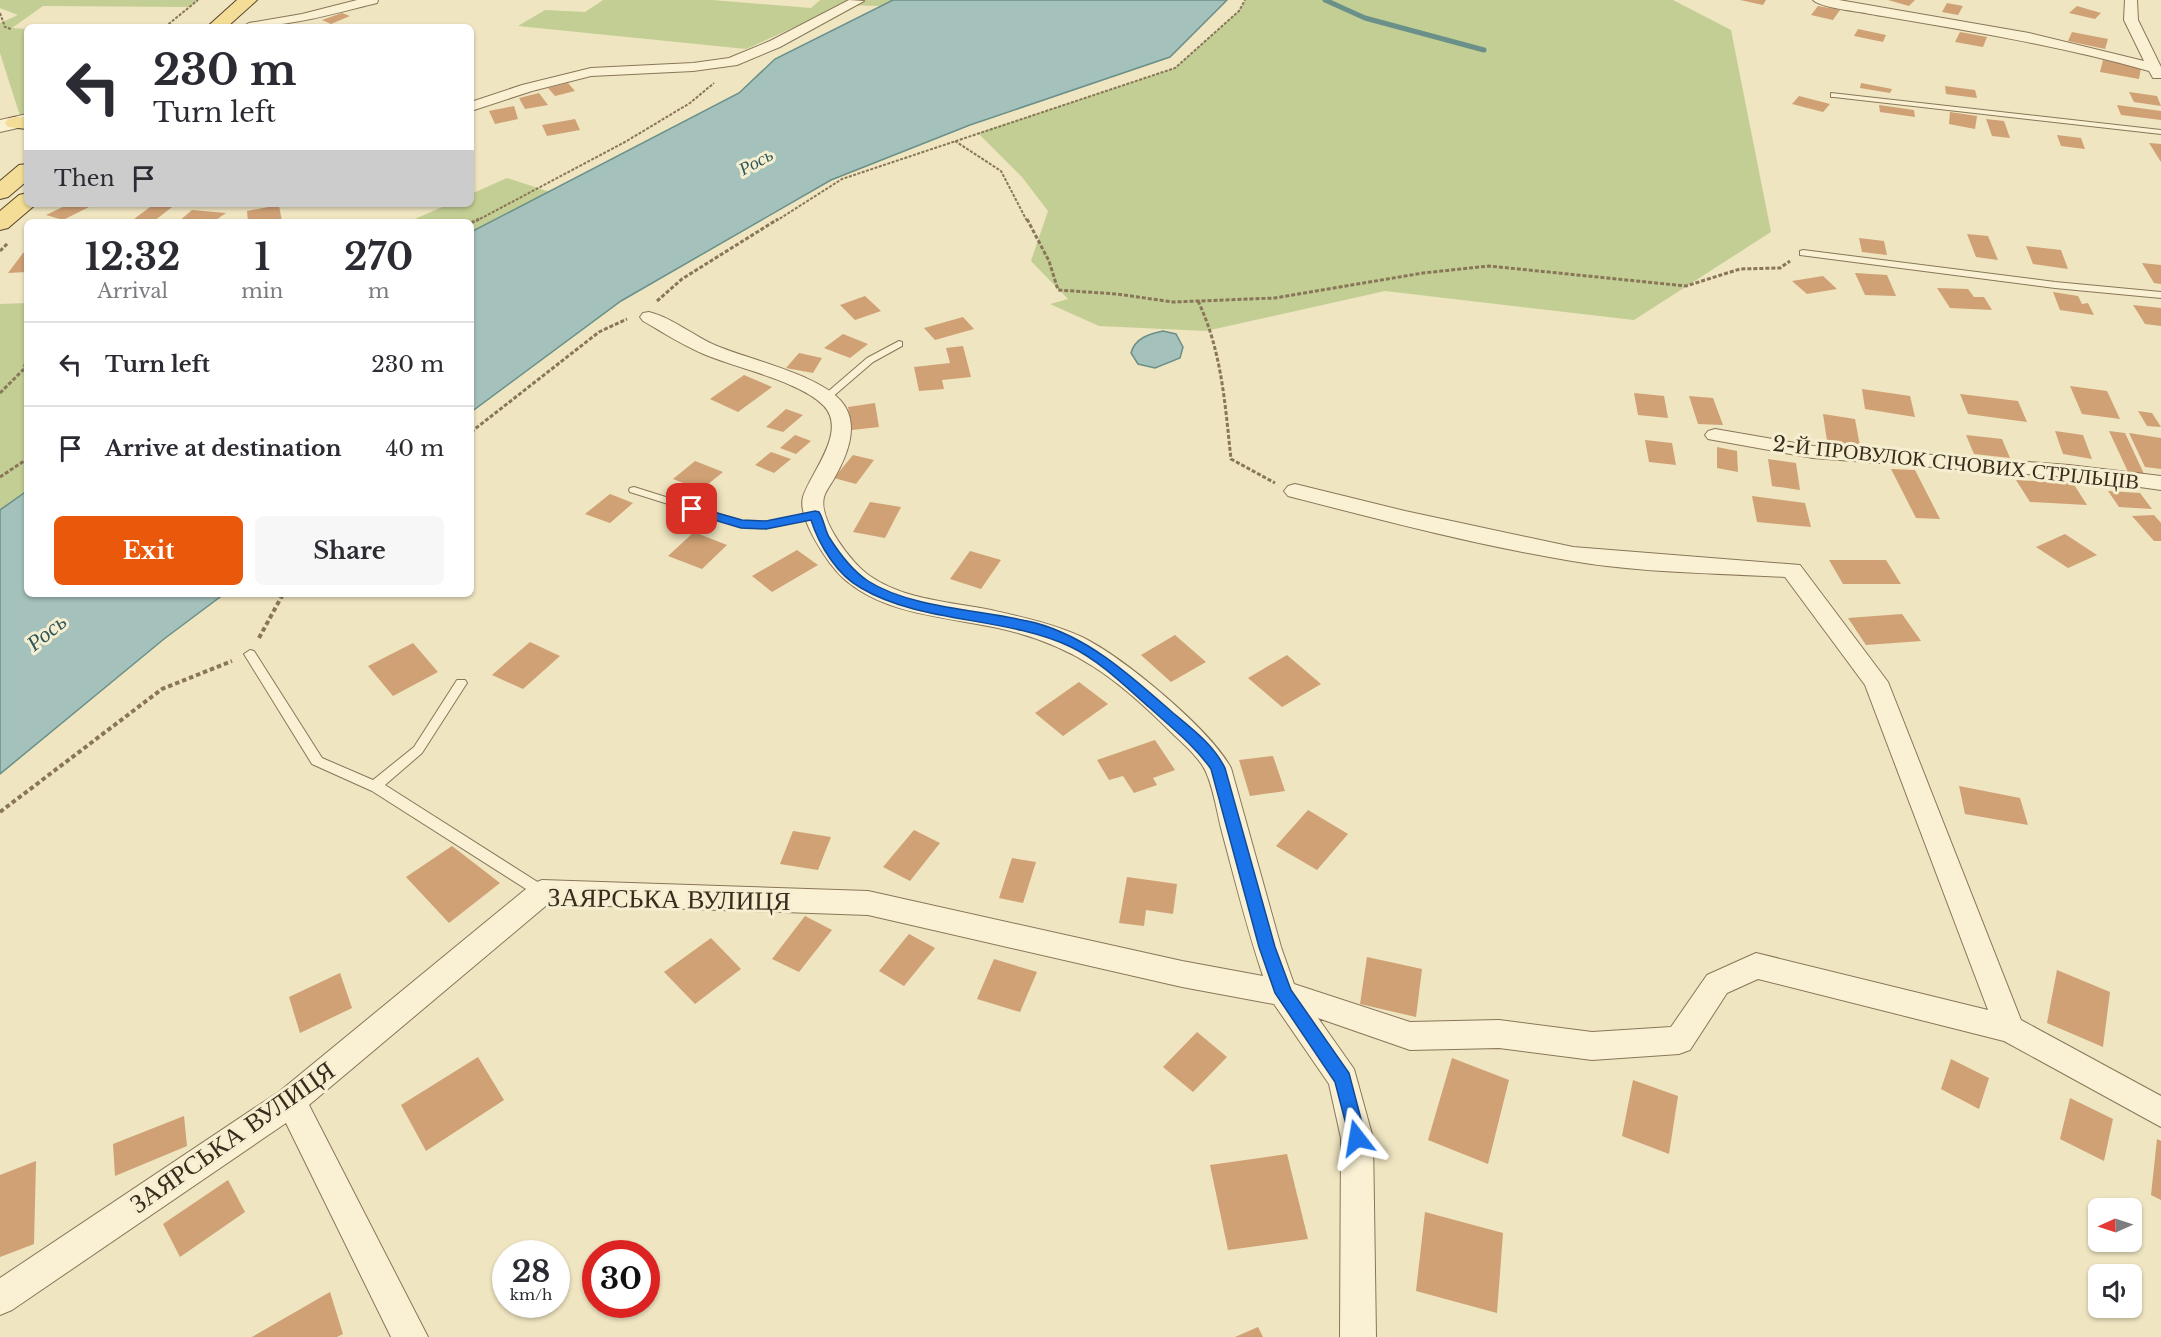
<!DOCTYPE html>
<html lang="en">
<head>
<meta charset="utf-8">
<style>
  :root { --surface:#fff; --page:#f7f7f7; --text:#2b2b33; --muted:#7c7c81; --line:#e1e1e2; --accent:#ea580c }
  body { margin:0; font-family:"Libre Baskerville",serif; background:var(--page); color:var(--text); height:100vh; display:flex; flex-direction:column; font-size:22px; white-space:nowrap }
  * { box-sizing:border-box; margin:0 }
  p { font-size:20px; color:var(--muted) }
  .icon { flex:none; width:33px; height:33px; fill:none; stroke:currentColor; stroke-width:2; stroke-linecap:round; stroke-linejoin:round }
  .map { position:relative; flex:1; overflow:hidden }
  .details { position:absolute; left:24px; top:219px; width:450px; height:378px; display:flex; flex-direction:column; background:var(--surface); border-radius:9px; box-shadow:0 2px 4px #0004 }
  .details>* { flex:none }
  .banner { position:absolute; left:24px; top:24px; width:450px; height:183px; border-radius:9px; box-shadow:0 2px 4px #0004; background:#fff; color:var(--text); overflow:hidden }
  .needle { width:39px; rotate:267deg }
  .controls { position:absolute; left:2088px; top:1198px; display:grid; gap:12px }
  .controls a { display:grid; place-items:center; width:54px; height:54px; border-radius:9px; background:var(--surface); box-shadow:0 2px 4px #0004; font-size:30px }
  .speed { position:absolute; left:492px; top:1240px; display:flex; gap:12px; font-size:30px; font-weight:700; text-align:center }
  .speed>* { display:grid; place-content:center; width:78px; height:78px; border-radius:50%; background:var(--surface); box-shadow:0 2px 4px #0004; line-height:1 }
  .speed small { font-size:15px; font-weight:400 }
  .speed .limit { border:9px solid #d22; background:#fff; color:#111 }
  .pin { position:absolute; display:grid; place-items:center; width:51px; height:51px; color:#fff; margin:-26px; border-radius:12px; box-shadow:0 3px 9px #0006 }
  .me { position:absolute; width:66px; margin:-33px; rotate:346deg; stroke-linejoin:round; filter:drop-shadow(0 0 4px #0008) }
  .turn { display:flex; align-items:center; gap:21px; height:126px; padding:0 30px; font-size:27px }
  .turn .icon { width:78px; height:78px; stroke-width:2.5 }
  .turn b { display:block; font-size:42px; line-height:51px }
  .then { display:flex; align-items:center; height:57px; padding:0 30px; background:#0003; gap:12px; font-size:22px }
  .eta { display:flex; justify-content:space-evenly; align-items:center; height:102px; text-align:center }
  .eta b { font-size:36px; font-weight:700; line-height:42px }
  .button { display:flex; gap:12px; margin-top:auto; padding:12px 30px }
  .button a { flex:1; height:69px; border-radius:9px; background:var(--accent); color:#fff; font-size:24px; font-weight:700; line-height:69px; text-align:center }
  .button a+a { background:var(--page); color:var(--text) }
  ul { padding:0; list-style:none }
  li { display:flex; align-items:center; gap:18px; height:84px; padding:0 30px; border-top:2px solid var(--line) }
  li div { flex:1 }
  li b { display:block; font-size:22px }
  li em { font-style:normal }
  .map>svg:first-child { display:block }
</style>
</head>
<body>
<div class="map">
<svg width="2161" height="1337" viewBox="0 0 2161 1337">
  <rect width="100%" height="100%" fill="#efe5c1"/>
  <g fill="#c3ce94">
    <polygon points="0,0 198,0 189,7 43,6 12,28 27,29 27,114 20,116 0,53 0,23 18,15 0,8"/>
    <polygon points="603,0 712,0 811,8 820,0 893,0 880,6 844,5 746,49 518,26 545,10 585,12"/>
    <polygon points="1245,0 1673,0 1731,30 1771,232 1634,320 1385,291 1206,331 1099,326 1050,304 1068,299 1031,261 1048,211 1022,177 978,133 1175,68 1239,11"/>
    <polygon points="507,178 550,192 471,232 471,222 408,222 449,204 471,204 471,194"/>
    <polygon points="27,303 27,491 0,510 0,304"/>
  </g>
  <g fill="#a4c1bb" stroke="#6a9089" stroke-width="1.5">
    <polygon points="893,0 1227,0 1170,57 970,125 831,180 621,301 471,412 471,232 739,93 775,59"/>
    <path d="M1163,331L1176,334L1183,347L1180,358L1155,368L1138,364L1131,353C1135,338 1149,334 1163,331Z"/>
    <polygon points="27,491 27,594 224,594 164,639 0,774 0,510"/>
  </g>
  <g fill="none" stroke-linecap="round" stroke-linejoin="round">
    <polyline stroke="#6a9089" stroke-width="5" points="1325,0 1365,18 1484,50"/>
  </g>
  <g fill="#cfa175">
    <polygon points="1740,0 1766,0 1763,5"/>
    <polygon points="1888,0 1915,0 1909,6"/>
    <polygon points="1947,3 1963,6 1958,15 1942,12"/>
    <polygon points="1818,6 1840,10 1833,20 1811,15"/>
    <polygon points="2077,6 2101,13 2095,19 2069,13"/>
    <polygon points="342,13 350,16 331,24 322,20"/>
    <polygon points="1858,29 1886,35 1883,42 1854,36"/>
    <polygon points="1960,32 1987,37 1983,47 1955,42"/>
    <polygon points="2072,32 2108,39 2105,49 2068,41"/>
    <polygon points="2103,60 2141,68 2139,79 2100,72"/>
    <polygon points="568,83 575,91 555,96 548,88"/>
    <polygon points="1861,83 1892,89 1890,93 1860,88"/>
    <polygon points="1945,86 1975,90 1977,98 1946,94"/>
    <polygon points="2129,92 2157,96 2161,106 2134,102"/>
    <polygon points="539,93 548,105 525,109 519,98"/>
    <polygon points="1799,96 1830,104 1823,112 1792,104"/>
    <polygon points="1879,105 1914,110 1915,117 1880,112"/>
    <polygon points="2117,105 2161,111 2161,120 2121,115"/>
    <polygon points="514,106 518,119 495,124 489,111"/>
    <polygon points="1950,112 1977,116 1975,129 1949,124"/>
    <polygon points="575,119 580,130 547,136 542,125"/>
    <polygon points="1986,119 2004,121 2010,138 1992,136"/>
    <polygon points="2057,135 2081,138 2085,149 2061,146"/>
    <polygon points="2149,143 2161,144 2161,162"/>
    <polygon points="69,204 95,204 63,220 46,215"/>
    <polygon points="154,204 176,204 154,221 134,219"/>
    <polygon points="279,205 282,222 248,222 247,211"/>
    <polygon points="192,210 226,213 213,222 178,222"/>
    <polygon points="1967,234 1988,236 1998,260 1976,257"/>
    <polygon points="1859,238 1884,241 1887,255 1862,252"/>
    <polygon points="2026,246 2061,250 2068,269 2033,264"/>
    <polygon points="23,253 27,253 27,272 8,273"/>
    <polygon points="2142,263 2161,265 2161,284 2154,283"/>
    <polygon points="1855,273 1887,275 1896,296 1865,295"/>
    <polygon points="1823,276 1837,289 1807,294 1792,281"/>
    <polygon points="1937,288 1968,289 1974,297 1984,297 1992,310 1950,308"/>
    <polygon points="2053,292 2078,296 2082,304 2088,303 2094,315 2060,310"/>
    <polygon points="865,296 881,311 855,320 840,305"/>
    <polygon points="2133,305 2161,308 2161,326 2145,324"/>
    <polygon points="963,317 974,329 935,340 924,328"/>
    <polygon points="843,334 868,344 850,358 824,348"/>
    <polygon points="963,346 971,377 942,380 944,389 919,391 914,367 950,363 946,348"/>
    <polygon points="799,353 822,358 813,373 786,368"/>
    <polygon points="744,375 772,387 738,412 710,399"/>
    <polygon points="2070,386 2107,391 2120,419 2082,414"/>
    <polygon points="1862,389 1910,396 1915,417 1865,409"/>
    <polygon points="1634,393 1664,396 1668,418 1638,415"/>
    <polygon points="1960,394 2018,401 2027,422 1968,414"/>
    <polygon points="1689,396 1713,398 1723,425 1698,424"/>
    <polygon points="875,403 879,427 852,430 848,407"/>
    <polygon points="786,409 803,415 783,432 766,427"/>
    <polygon points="2138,411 2152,413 2161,427 2147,426"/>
    <polygon points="1823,414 1855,419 1860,446 1827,441"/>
    <polygon points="2055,431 2083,435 2092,459 2063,454"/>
    <polygon points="2109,431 2125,433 2145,476 2129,474"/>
    <polygon points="2129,433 2161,438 2161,469 2145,467"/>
    <polygon points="795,435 811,441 796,454 780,448"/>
    <polygon points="1966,435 2002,439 2010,458 1974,454"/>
    <polygon points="1645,440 1672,443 1676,465 1649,462"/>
    <polygon points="1717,447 1737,451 1738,472 1717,468"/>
    <polygon points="771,452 791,459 774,473 755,465"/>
    <polygon points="853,455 874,460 856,484 834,478"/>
    <polygon points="1768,459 1796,463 1800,490 1772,486"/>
    <polygon points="695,461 723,472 701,490 673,479"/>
    <polygon points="1891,469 1915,470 1940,519 1916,518"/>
    <polygon points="2016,480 2073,483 2087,505 2030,502"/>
    <polygon points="2108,491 2140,493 2152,509 2119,507"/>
    <polygon points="610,494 633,503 610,523 585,514"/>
    <polygon points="1752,496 1805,503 1811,527 1757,522"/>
    <polygon points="870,502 901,507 885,538 853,532"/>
    <polygon points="2154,515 2161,523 2161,541 2154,541 2132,516"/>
    <polygon points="694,532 727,545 702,569 668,556"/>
    <polygon points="2065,534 2097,555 2068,568 2036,547"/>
    <polygon points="797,550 818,565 772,592 752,576"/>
    <polygon points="970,551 1001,560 981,589 950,579"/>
    <polygon points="1829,560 1886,560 1901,584 1843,584"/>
    <polygon points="1902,614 1921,641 1866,645 1848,618"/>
    <polygon points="1175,635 1206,662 1171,682 1141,655"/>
    <polygon points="530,642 560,656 523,689 492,675"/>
    <polygon points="413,643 438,672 393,696 368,666"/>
    <polygon points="1287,655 1321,684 1282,707 1248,678"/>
    <polygon points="1079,682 1108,704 1063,736 1035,713"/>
    <polygon points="1155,740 1175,770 1153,778 1157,785 1134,793 1123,776 1109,780 1097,760"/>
    <polygon points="1273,756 1285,791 1250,796 1239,760"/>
    <polygon points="1959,786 2020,798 2028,825 1965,814"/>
    <polygon points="1308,810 1348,834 1317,870 1276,846"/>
    <polygon points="914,830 940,843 910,881 883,867"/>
    <polygon points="793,831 831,837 818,870 780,864"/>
    <polygon points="452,846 500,883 449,923 406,877"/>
    <polygon points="1012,858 1036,862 1023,903 999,898"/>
    <polygon points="1127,877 1177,884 1173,914 1146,910 1144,926 1119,923"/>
    <polygon points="805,916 832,930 799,972 772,959"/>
    <polygon points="909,934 935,948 904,986 879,971"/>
    <polygon points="711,938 741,969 695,1004 664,972"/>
    <polygon points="1367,957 1422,969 1416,1017 1360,1004"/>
    <polygon points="994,959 1037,972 1020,1012 977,999"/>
    <polygon points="2057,970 2110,992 2103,1047 2047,1023"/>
    <polygon points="340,973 352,1008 300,1033 289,997"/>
    <polygon points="1197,1032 1227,1057 1193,1092 1163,1067"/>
    <polygon points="478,1057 504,1100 426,1151 401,1105"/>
    <polygon points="1452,1058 1509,1080 1488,1164 1428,1140"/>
    <polygon points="1951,1059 1989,1078 1979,1109 1941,1089"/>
    <polygon points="1633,1080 1678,1096 1669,1154 1622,1136"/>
    <polygon points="2070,1098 2113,1119 2104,1161 2060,1139"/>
    <polygon points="184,1116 187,1146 115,1176 113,1144"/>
    <polygon points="2157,1139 2161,1141 2161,1200 2151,1195"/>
    <polygon points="1287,1154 1308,1239 1228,1250 1210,1165"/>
    <polygon points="36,1161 34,1244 0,1257 0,1175"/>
    <polygon points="228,1180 245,1212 180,1257 163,1224"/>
    <polygon points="1425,1212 1503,1233 1497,1313 1416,1291"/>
    <polygon points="330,1292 343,1334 337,1337 252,1337"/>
    <polygon points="1258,1327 1263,1337 1235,1337"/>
  </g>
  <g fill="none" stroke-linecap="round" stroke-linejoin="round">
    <g stroke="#897658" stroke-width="2">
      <g id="service">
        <polygon points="1831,93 2161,130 2161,134 1834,97 1831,97"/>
        <polygon points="1803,250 2055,282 2161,292 2161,298 2055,288 1800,255 1800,251"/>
        <polygon points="899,341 902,342 902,346 873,362 830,399 824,399 824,395 867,358"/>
        <polygon points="634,487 742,521 766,522 815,512 820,515 815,518 766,528 741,527 630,492 629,490 630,488"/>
        <polygon points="250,650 254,651 322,758 373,780 414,747 457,680 465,680 467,683 465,686 422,753 385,785 547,888 549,892 547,896 542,898 537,896 372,791 312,764 244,654"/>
      </g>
    </g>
    <g stroke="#897658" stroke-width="2">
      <g id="minor">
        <path d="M357,0H378L377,3C332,14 289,27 242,27L249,23L302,14Z"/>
        <polygon points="849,0 864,1 780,47 737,65 693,71 591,76 532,91 471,111 471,102 522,85 591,68 693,63 729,58 770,41"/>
        <path d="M1813,0H1839L2029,33L2144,61L2124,20L2125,0H2137L2138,20L2161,67V78H2153L2149,71C2057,45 1964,30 1870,14C1857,11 1821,8 1813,0Z"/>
        <path d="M649,312C673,318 695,337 717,346C750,360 830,377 846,408C858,430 846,457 835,477C832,483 826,490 824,497C818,520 852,564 870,576C904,600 952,602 991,610C1022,617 1054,624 1082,637C1123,657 1210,729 1231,768L1281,947L1294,984L1410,1022L1499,1020L1592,1032L1671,1027L1707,975L1756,953L1988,1010L1865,685L1785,577C1715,573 1642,573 1572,561C1476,545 1381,520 1288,496L1284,491L1288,486L1295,484L1405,511L1573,547L1800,565L1888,682L2021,1020L2161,1096V1127L2004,1041L1758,979L1727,993L1690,1050L1679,1054L1592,1060L1499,1048L1410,1050L1318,1018L1354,1069L1373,1138L1376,1337H1340L1341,1138L1329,1084L1274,1004L1182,987L868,915L548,904L309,1105L428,1337H391L286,1123L12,1310L0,1315V1278L280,1091L532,884L542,880L868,891L1182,961L1263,976C1247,929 1235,880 1222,832C1217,813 1214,790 1206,772C1200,758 1183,744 1172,733C1118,679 1075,645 998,628C947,617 884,615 843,578C828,564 797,518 803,497C810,473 848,432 824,406C802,382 737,368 706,355C684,346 664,333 643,321L640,317L643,313Z"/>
        <polygon points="1715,429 1813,446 2069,465 2161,476 2161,490 2069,477 1813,458 1708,439 1705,435 1708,431"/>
      </g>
    </g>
    <g stroke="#897658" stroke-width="2">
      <polygon id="tertiary" points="27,114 27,126 0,132 0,120"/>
    </g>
    <g stroke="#57432c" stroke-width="2">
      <g id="primary">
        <polygon points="237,0 257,0 227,27 207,27"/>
        <polygon points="15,117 27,117 27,129 8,127 5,123 8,119"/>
        <polygon points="27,164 27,181 8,197 0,199 0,181 19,165"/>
        <polygon points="27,193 27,204 35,205 8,228 0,230 0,211 19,195"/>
      </g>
    </g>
    <g stroke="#897658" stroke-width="2" stroke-dasharray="3 1.5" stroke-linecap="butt">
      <polyline points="0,13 5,27 11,29"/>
      <polyline points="165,27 198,0"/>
      <polyline points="955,141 1001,171 1027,221"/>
      <polyline points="476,221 625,142 690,103 714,83"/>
      <polyline points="776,221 842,179 1175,68 1239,11 1245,0"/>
    </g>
    <g stroke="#897658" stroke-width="3" stroke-dasharray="4 2" stroke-linecap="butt">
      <polyline points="1027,219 1049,261 1058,290 1117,294 1173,302 1275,298 1423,273 1489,266 1686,286 1740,269 1780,268 1790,261"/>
      <polyline points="471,223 479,219"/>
      <polyline points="0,251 8,243"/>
      <polyline points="657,301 682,279 778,219"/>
      <path d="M1198,301C1222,351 1225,405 1231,459L1275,483"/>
      <polyline points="0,393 24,369 27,357"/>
      <polyline points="471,432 599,332 627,319"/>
      <polyline points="0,477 27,459"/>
    </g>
    <g stroke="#897658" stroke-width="4" stroke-dasharray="4.5 3" stroke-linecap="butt">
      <polyline points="259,638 283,594"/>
      <polyline points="0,812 162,689 232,661"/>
    </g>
    <use href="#service" fill="#faf1d4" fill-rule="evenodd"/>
    <use href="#minor" fill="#faf1d4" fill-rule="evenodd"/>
    <use href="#tertiary" fill="#faf1d4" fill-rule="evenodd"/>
    <use href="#primary" fill="#f4de97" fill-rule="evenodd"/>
  </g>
  <path fill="#1a73e8" stroke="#114b97" stroke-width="1.5" d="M692,506L742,520L766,521L815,511L819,512C824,520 825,530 829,537C839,553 853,571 868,581C912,609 986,610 1036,623C1090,638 1131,676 1172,712C1192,729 1213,744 1225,768L1275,947L1291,990L1349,1073L1366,1138L1364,1144L1357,1146L1351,1144L1335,1082L1275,993L1259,947L1211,769C1194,745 1172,728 1150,708C1126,687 1100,661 1071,647C1005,616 922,624 861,588C837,575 819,545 811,520L766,529L741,528L687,512L686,509Z"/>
  <g text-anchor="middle" stroke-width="6" stroke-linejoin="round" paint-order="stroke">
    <g font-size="18" font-style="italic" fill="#2b5859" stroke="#f6eed0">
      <text transform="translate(756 162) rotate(-29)" y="6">Рось</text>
    </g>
    <g font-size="21" fill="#382c1d" stroke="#f6eed0">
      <text transform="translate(1956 463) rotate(6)" y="7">2-Й ПРОВУЛОК СІЧОВИХ СТРІЛЬЦІВ</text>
    </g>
    <g font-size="22" font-style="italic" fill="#2b5859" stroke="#f6eed0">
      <text transform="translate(46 632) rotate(-39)" y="8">Рось</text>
    </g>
    <g font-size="26" fill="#382c1d" stroke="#f6eed0">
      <text transform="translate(669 899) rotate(1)" y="9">ЗАЯРСЬКА ВУЛИЦЯ</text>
      <text transform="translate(232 1137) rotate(-35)" y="9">ЗАЯРСЬКА ВУЛИЦЯ</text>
    </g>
  </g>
</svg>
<div class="controls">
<a><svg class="needle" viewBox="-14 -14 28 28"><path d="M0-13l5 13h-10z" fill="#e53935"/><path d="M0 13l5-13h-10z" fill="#7c7c81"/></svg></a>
<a><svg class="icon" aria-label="sound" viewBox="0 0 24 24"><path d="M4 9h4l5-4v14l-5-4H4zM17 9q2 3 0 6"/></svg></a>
</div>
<div class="speed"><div>28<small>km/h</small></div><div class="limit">30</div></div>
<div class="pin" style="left:692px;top:509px;background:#d93025"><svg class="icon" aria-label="arrive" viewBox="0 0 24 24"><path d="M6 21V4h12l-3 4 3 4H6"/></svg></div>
<svg class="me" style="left:1357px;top:1138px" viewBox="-20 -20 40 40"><path d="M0-17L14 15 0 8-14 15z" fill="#1a73e8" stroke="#fff" stroke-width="4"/></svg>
<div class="banner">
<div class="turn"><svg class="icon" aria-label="left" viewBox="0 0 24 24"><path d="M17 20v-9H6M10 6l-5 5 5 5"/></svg><div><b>230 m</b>Turn left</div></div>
<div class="then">Then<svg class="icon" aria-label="arrive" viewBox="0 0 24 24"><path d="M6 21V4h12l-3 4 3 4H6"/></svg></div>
</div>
<section class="details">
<div class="eta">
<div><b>12:32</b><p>Arrival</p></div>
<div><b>1</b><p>min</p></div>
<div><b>270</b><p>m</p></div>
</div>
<ul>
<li><svg class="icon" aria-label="left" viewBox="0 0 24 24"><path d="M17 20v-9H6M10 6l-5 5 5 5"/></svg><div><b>Turn left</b></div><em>230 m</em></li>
<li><svg class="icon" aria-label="arrive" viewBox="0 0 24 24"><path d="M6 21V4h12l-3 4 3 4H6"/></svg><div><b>Arrive at destination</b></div><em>40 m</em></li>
</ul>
<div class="button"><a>Exit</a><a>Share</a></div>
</section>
</div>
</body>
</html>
